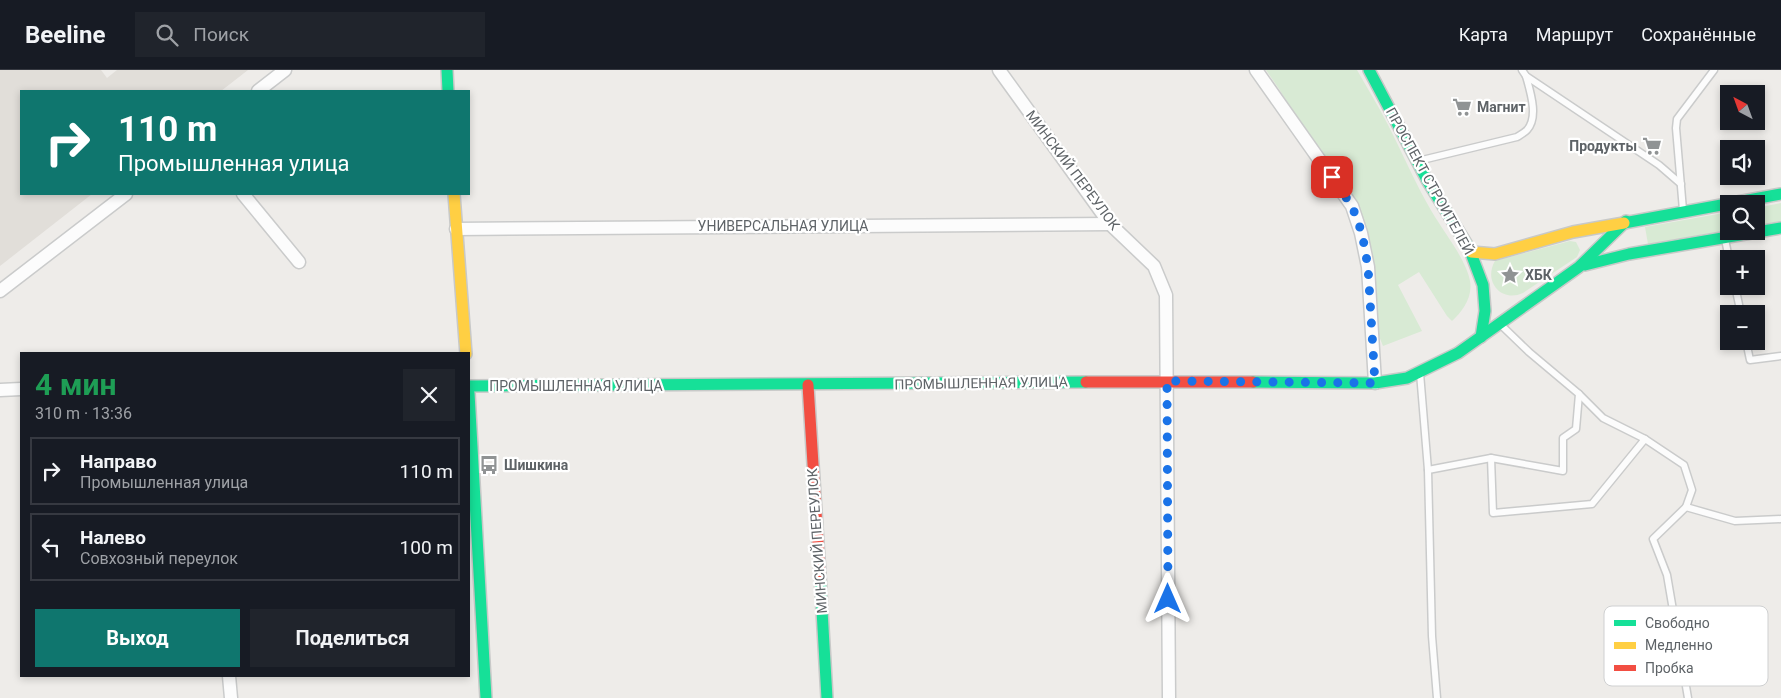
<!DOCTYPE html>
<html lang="ru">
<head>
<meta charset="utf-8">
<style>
  :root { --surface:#171b24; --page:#20242c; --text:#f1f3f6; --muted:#9ea1a6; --line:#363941; --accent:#0f766e }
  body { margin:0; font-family:Roboto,sans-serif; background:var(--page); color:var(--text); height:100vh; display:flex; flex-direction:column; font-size:19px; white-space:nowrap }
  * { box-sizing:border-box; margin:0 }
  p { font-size:16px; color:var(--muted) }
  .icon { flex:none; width:28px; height:28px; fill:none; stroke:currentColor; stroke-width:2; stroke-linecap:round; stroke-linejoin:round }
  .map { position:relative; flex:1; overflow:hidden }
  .sheet { position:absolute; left:20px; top:282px; width:450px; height:325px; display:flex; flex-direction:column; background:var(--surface); border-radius:0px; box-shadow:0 2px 8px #0003 }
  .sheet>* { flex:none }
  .guide { position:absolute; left:20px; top:20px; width:450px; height:105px; border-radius:0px; box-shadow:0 2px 8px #0003; background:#0f766e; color:#fff; overflow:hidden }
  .needle { width:32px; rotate:319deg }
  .buttons { position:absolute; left:1720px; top:15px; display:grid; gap:10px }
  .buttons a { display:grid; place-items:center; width:45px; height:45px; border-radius:0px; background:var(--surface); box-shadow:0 2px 8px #0003; font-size:25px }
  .pin { position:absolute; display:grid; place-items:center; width:42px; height:42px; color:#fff; margin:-21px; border-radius:10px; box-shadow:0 2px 8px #0006 }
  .me { position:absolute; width:55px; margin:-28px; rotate:0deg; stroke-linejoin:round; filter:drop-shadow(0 0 4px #0008) }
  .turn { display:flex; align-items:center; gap:18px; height:105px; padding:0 15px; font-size:22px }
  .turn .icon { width:65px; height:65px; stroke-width:2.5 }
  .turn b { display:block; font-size:35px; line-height:42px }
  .round { display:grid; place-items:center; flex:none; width:52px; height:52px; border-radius:0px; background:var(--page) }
  .overview { display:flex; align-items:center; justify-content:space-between; height:85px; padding:0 15px }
  h1 { font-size:30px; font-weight:700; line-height:38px; color:#1e9e55 }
  .action { display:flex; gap:10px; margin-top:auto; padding:10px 15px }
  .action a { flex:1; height:58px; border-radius:0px; background:var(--accent); color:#fff; font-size:20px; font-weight:700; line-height:58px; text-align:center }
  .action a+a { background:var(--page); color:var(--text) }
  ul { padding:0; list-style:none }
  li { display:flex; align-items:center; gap:15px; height:68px; margin:0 10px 8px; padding:0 5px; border:2px solid var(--line); border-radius:0px }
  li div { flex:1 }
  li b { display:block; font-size:19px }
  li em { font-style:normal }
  header { display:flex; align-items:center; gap:30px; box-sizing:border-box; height:70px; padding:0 25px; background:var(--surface); border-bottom:1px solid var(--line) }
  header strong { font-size:24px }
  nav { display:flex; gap:28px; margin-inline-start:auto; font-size:18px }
  .search { width:350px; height:45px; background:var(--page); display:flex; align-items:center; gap:12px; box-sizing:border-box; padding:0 18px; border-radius:0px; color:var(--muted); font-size:19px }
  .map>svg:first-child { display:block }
</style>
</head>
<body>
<header>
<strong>Beeline</strong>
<div class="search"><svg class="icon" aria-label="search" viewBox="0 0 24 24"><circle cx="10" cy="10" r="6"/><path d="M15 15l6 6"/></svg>Поиск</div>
<nav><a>Карта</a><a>Маршрут</a><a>Сохранённые</a></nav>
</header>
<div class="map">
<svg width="1781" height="628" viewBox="0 0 1781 628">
  <rect width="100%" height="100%" fill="#eeece9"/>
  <polygon fill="#e1ded9" points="0,0 101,0 107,8 117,0 248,0 221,21 21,21 21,124 92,124 0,196"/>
  <g fill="#d8ead4">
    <path d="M1266,0H1357C1367,18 1378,35 1387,53C1402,82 1415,113 1432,142C1443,161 1466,189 1470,211C1473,227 1462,242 1452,251L1447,246L1419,202L1398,215L1422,261L1383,276L1379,266L1376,223L1367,162L1357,133L1309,68L1279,19Z"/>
    <polygon points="1781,133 1781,151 1756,155 1756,138"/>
    <polygon points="1729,142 1729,160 1648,174 1645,157"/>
    <path d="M1570,171L1576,172L1580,180L1577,187L1523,223C1501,233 1483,211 1495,191Z"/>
  </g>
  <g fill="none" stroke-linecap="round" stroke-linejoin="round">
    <g stroke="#cacbcb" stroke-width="9">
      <g id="lane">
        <polyline points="1522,0 1526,6 1659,95 1681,114"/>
        <path d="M1418,91L1517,67C1520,65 1524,63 1527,60C1539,47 1530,21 1526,6"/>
        <polyline points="1683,140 1676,58 1677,49 1714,0"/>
        <polyline points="1725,169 1729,189"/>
        <polyline points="1735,216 1741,244"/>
        <polyline points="1500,254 1529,282 1579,324 1576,359 1563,368 1563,401 1491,388 1493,443 1592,434 1645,369 1684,395 1692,420 1686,437 1735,451 1781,449"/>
        <polyline points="1746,271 1750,290 1781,286"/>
        <polyline points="1420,303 1428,400 1432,566 1437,628"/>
        <polyline points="1579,324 1603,348 1645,369"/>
        <polyline points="1428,400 1491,388"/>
        <polyline points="1686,437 1653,469 1667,505 1688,628"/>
      </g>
    </g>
    <g stroke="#cacbcb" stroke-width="15">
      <g id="street">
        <polyline points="999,0 1110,154 1154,196 1166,225 1169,628"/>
        <polyline points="1256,0 1352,136 1361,163 1368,197 1375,313"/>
        <polyline points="258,21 285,0"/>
        <polyline points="243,124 299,192"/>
        <polyline points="456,159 1110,154"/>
        <polyline points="0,221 126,124"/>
        <polyline points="0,320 21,319"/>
        <polyline points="229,606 231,628"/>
      </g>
    </g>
    <g stroke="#c8c9c8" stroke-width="14">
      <g id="fast">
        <polyline points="447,0 448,21"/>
        <polyline points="1369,0 1427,110 1469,178 1483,215 1485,241 1481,267"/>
        <polyline points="1624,153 1781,124"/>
        <polyline points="1585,195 1629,184 1781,158"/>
        <polyline points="1253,312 1375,313 1407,308 1458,283 1579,197 1626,151"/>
        <polyline points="469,316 1086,312"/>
        <polyline points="469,323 486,628"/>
        <polyline points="820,505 827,628"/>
      </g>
    </g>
    <g stroke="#c8c9c8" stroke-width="14">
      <g id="slow">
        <polyline points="454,124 466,284"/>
        <polyline points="1471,182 1495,184 1573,162 1624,153"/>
      </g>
    </g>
    <g stroke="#c8c9c8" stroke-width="14">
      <g id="jam">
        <polyline points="1086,312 1253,312"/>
        <polyline points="808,315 820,505"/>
      </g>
    </g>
    <use href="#lane" stroke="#fcfcfc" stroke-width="6"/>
    <use href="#street" stroke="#fcfcfc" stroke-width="12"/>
    <use href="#fast" stroke="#16e098" stroke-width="11"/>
    <use href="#slow" stroke="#ffcf43" stroke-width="11"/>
    <use href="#jam" stroke="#f24e42" stroke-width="11"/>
  </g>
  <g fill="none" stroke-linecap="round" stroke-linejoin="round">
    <polyline stroke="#1a73e8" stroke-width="9" stroke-dasharray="0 16.2" points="1168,529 1167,311 1375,313 1368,197 1362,163 1352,136 1332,107"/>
  </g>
  <defs>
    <g id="supermarket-bare" transform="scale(1.5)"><path d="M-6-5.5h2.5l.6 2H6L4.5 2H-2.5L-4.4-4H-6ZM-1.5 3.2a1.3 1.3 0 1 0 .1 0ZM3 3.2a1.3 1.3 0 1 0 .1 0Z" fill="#909394" stroke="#fff" stroke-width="2.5" paint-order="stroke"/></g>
    <g id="sight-bare" transform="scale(1.5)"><path d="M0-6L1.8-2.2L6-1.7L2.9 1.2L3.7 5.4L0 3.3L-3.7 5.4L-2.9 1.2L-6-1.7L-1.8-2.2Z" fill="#909394" stroke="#fff" stroke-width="2.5" paint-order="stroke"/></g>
    <g id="bus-bare" transform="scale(1.5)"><path d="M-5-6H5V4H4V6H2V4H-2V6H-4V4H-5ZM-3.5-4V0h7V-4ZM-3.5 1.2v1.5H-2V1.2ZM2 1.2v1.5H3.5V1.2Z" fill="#909394" stroke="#fff" stroke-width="2.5" paint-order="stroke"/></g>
  </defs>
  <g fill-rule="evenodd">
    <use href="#supermarket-bare" x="1462" y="37"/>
    <use href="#supermarket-bare" x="1652" y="76"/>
    <use href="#sight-bare" x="1510" y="205"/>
    <use href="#bus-bare" x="489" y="395"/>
  </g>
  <g text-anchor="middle" stroke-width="4.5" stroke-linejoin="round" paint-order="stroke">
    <g font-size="14" font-weight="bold" fill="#5e6367" stroke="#fff" text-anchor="start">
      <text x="1477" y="42">Магнит</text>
      <text x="1637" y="81" text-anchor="end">Продукты</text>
      <text x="1525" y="210">ХБК</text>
      <text x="504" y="400">Шишкина</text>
    </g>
    <g font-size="14" fill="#5e6367" stroke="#fff">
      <text transform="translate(1073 100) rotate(53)" y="5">МИНСКИЙ ПЕРЕУЛОК</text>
      <text transform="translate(1430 111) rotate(61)" y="5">ПРОСПЕКТ СТРОИТЕЛЕЙ</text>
      <text x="783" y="161">УНИВЕРСАЛЬНАЯ УЛИЦА</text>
      <text transform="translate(981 313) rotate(-1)" y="5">ПРОМЫШЛЕННАЯ УЛИЦА</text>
      <text x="576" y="321">ПРОМЫШЛЕННАЯ УЛИЦА</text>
      <text transform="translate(817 471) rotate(-94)" y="5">МИНСКИЙ ПЕРЕУЛОК</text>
    </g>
  </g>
  <rect x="1604" y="536" width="164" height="80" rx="8" fill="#fff" stroke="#cfd0d1" stroke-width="1"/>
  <rect x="1614" y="550" width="22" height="6" fill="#16e098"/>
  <rect x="1614" y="572" width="22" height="7" fill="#ffcf43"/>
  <rect x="1614" y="595" width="22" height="6" fill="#f24e42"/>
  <g font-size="14" fill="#5e6367">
    <text x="1645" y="558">Свободно</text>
    <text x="1645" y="580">Медленно</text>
    <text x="1645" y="603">Пробка</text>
  </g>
</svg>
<div class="buttons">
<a><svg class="needle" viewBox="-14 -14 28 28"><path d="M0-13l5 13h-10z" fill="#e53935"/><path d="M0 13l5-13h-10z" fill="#9ea1a6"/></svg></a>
<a><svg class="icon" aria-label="sound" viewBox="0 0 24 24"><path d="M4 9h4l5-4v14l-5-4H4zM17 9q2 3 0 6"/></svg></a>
<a><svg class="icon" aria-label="search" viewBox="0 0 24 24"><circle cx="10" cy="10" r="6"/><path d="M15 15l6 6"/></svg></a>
<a>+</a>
<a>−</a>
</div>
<div class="pin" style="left:1332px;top:107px;background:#d93025"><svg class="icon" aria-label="arrive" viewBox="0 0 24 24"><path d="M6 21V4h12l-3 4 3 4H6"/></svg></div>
<svg class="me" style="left:1168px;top:529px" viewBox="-20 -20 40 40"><path d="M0-17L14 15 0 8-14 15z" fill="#1a73e8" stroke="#fff" stroke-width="4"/></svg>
<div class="guide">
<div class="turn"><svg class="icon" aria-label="right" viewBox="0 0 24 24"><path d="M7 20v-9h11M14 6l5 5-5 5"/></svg><div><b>110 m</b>Промышленная улица</div></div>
</div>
<section class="sheet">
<div class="overview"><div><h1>4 мин</h1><p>310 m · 13:36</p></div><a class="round"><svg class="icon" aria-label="close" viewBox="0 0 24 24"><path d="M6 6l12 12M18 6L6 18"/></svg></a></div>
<ul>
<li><svg class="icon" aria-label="right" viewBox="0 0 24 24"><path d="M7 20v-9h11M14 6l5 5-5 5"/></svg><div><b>Направо</b><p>Промышленная улица</p></div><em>110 m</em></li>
<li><svg class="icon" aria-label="left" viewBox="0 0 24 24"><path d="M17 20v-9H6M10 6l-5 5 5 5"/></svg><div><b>Налево</b><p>Совхозный переулок</p></div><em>100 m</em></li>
</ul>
<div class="action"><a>Выход</a><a>Поделиться</a></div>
</section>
</div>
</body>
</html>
